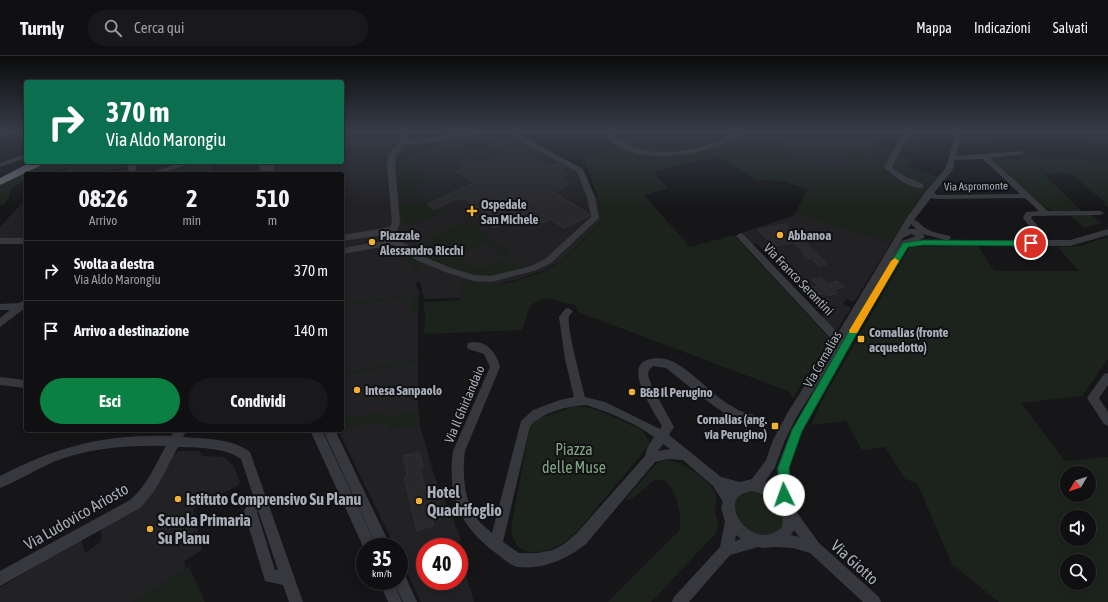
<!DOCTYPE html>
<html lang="it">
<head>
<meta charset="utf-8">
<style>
  :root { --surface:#101012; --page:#19191b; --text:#f1f3f6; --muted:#9c9d9f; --line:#303032; --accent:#0b8043 }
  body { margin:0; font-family:"Asap Condensed",sans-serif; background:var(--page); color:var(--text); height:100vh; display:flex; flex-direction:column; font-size:15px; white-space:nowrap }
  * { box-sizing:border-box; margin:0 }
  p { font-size:13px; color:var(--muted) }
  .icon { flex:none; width:22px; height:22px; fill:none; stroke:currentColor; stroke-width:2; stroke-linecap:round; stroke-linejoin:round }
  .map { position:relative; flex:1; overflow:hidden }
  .side { position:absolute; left:24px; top:116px; width:320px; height:260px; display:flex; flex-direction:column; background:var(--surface); border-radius:4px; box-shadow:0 2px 10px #0003,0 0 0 1px var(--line) }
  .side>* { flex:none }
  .guide { position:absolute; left:24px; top:24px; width:320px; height:84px; border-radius:4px; box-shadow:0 2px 10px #0003,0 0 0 1px var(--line); background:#0b6e4f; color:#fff; overflow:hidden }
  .needle { width:26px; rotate:231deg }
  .fabs { position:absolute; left:1060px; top:410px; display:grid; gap:8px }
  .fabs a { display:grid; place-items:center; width:36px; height:36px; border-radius:50%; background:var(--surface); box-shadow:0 2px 10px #0003,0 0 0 1px var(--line); font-size:20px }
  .speed { position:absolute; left:356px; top:482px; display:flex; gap:8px; font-size:20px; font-weight:700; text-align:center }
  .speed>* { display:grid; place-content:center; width:52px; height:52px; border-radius:50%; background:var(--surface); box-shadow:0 2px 10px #0003,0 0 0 1px var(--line); line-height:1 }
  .speed small { font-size:10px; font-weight:400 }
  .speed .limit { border:6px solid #d22; background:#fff; color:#111 }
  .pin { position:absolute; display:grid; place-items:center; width:34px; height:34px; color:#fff; margin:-17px; border:2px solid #fff; border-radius:50%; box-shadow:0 1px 4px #0007 }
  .me { position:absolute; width:44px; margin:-22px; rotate:357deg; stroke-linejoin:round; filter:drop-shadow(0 0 3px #0008) }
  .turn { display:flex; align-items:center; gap:14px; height:84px; padding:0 16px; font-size:18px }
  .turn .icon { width:52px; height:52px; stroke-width:2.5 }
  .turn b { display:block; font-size:28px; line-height:34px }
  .eta { display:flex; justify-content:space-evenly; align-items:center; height:68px; text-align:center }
  .eta b { font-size:24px; font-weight:700; line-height:28px }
  .action { display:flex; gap:8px; margin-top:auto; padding:8px 16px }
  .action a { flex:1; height:46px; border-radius:24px; background:var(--accent); color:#fff; font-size:16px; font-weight:700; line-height:46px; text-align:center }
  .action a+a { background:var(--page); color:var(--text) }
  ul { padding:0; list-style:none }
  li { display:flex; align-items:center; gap:12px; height:60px; padding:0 16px; border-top:1px solid var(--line) }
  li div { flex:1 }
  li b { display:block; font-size:15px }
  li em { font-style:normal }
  header { display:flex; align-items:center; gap:24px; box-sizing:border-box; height:56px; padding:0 20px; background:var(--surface); border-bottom:1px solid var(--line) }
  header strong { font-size:19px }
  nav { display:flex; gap:22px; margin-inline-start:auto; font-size:14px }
  .search { width:280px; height:36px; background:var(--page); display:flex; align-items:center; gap:10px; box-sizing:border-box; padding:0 14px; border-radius:22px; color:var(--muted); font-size:15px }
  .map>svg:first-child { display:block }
</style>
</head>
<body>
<header>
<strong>Turnly</strong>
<div class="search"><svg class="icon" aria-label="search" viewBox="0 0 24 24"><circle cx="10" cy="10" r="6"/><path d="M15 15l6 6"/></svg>Cerca qui</div>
<nav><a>Mappa</a><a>Indicazioni</a><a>Salvati</a></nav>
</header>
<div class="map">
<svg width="1108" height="546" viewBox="0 0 1108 546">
  <rect width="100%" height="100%" fill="#161618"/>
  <g fill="#222225">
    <polygon points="420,75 513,75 581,113 599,146 603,164 561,205 542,215 518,223 494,229 483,229 464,224 460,235 461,242 424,243 420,226 415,227 421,238 419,238 418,256 418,348 420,369 434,419 461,483 457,491 425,491 425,525 459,525 459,496 474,546 421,546 399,500 399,491 395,491 338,374 342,374 342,118 277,118 275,106 342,106 342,86"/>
    <polygon points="797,75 879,75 872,87 896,92 887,107 831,112 775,94"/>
    <polygon points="26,147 26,182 0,183 0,171 21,148"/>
    <polygon points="795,157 891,187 854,246 846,243 843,248 851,252 837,274 833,273 822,261 824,256 758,189 751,188 741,177 793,160"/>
    <polygon points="179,395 200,395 202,400 224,401 233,409 240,426 239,429 193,453 202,494 184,505 186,513 133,546 0,546 0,531 81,484 85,497 99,487 102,482 101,475 105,470 130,456 172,401"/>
  </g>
  <g fill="#1c231d" fill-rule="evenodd">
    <polygon points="342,75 401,75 402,78 342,86"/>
    <path d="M602,75H797L776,94L831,112L859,109L845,104L856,93L870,98L877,89L893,94L883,106L867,101L860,109L892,107L897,99L911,102L908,110L938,121L923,136L891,187L795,157L808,133L782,125L756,124L720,101L688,107L656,116L655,118L668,132L644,139L690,191L734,179L830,283L793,342L788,335L578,256L575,249L546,242L530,249L522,274L424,278L425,259L423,246L461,244L460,235L464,224C471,226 478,228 485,229C505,230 545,218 561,205C576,193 589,177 603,164L599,146L584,99L617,93Z"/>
    <polygon points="910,75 925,75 917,95 903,91"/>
    <polygon points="965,75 992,75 993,88 963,81"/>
    <polygon points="1107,75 1108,89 1096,88 1079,77"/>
    <polygon points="493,76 506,77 511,79 474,95 455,82"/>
    <path d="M433,87L437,90L404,103L430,124L418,129L417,142L400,144C399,129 390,99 408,92C416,89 425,88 433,87Z"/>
    <polygon points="1022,96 1036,100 1069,101 1108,107 1108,151 1104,147 1106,147 1071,118 1061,116 1062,117 1044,118 1082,156 1093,160 1102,167 1085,172 1069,159 1047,153 1036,146 989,102 990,101 1021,102"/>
    <polygon points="44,106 128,106 127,111 87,118 67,118 68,111 44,117 43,115 37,118 26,118 26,123 11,133 8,143 4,149 0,149 0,128"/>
    <polygon points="201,106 211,106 211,118 163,118"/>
    <polygon points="423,146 433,155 437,153 441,157 417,167 418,169 412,170 403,169 401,149"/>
    <path d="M468,164L511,197L504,201L485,186L460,199L478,214L499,203L506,208L513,204L523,212C513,215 501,220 490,221C473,223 423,203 411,191Z"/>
    <path d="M1108,181V303L1082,340L1021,347L1065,405L1108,401V546H999L952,508L917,427L905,423L885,391L862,394L846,365L811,369L822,345L910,191L978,190L994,215H1079L1058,191L1080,190ZM1067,417H1089V439H1067ZM1067,461H1089V483H1067ZM1067,505H1089V527H1067Z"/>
    <path d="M393,189C404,190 409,201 420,206L418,218L414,219L413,211Z"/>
    <polygon points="419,238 418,256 411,258 413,240 348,250 345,252 346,247"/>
    <polygon points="418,298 417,306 342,320 342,317 413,304"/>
    <path d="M573,351H585L598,354L642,374L649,385V389C632,410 615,430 598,450C588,462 578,477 565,486C554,493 540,498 527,495C516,493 513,483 511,473L530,370L537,363Z"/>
    <polygon points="418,355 419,369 389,373 388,366 342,372 342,363 381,357 383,357 388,361"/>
    <path d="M668,404C681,405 714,426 716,440C717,444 715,449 715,453C715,464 720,463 716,477L651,546H608L679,475C684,462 674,415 653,425L632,443L625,444L655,409L658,406Z"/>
    <path d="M743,435H763L781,450L784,470L775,479C744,479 746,479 732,451Z"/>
    <polygon points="189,510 205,546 133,546 186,513"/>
  </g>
  <g fill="#29292c" stroke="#303034">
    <polygon points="517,92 549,111 559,108 565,111 560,114 568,119 561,122 570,128 554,136 589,158 589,160 564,172 550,163 543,167 540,165 533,168 520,160 495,172 486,166 492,163 464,142 460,144 458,142 434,154 427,148 474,127 456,115 466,111 460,107 469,103 477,109"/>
    <polygon points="785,168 801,183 827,208 819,210 811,202 808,203 803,199 806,198 793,186 774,190 758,174"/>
    <polygon points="821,222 828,228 837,225 844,231 834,234 837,237 828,240 824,237 814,240 808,233 818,230 812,224"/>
    <polygon points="419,396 423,411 420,412 434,469 417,475 404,421 408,420 403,400"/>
  </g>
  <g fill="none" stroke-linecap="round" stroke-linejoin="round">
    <g fill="#37383d" fill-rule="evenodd">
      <polygon points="4,75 12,75 0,82 0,77"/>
      <polygon points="401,75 407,75 408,84 412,85 474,75 488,75 485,77 412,89 405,88 396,100 395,109 400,167 397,175 378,180 342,185 342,179 390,171 392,167 387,109 388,100 401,84"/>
      <polygon points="504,75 512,75 583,113 595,141 599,162 551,207 537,214 491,226 474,225 445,216 416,204 402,193 393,189 342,198 342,192 394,183 408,189 422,200 451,212 474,219 491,220 531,210 545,203 591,161 587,141 577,116"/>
      <path d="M603,75C612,75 617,83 626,87C638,93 651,96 664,96C682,96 699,92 715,86C727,82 737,74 749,75C744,80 735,83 728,86C695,101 626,112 603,75Z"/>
      <path d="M905,75H911L892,111L906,121L923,128V132C911,134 892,119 884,111Z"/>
      <path d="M957,75H963L956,100L1022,95L1023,97L1019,99L990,102L1048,155H1100L1104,157L1100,159L1032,160L1031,162L1042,175L1038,178L1035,177L1023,162L1026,156L1039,155L1025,142L937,143L931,142L914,164C919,165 922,171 927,173C934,177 942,178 950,180L951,182L948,184H1070L1108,173V179L1070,190L908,189L869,256L802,376L789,412L793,451L819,487L879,541L881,546H863L810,497L793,492L776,491L764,492L758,491L730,499L689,546H672L674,541L720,491L725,465L721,452L723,446L713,430L683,404L668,403L655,406L586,488C567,503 543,514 518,511C511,510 503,502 497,498C460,471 447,441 453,395L490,311L484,298L468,293L467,290L468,287C485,282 497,297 500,311L465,395C462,417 464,446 478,464C482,469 488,473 492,477L521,365L533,354L560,344L574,341L565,303L559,261L565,253L568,252L573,255C572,257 570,258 569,260C566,270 582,328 585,341L605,346L660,373L662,370C655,357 623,312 647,304C656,301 666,302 674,306C696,318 712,340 735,352C742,357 750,357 758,360L760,363L758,366L754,368L743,366L728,360L706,344L666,312L653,310L649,314L648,319L652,331L674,371L669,379L721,421L740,426L752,423L766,404L773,384L788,356L833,285L736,180L740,177L743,178L838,277L906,163L925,136L945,113ZM983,103L1020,138L938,139L934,137L953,113L955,104ZM911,168L916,173H908ZM911,178L916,180L902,185L889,206L903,182ZM923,178L945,184H920L925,181ZM828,311L791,375L777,412L778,433L765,426L775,411L785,384L796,362ZM586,349C609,356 635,367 654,381L647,392L645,400L576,478L564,488L553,494L537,497H519L503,486L530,370C546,355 564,351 586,349ZM663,388L670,393L658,395ZM752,435C770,439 786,449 782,471C753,500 711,440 752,435ZM794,474L799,481L791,479ZM736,479L741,483L735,485Z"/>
      <polygon points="1031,75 1069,75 1066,77 1036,79"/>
      <polygon points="26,98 26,102 0,111 0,107"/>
      <polygon points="130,106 138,106 134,118 126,118"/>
      <polygon points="183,106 195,106 159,118 147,118"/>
      <polygon points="259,106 274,106 275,118 260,118"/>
      <rect x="0" y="182" width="26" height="6"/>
      <polygon points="26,243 25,252 0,271 0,262 10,254 0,254 0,248 19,247"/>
      <polygon points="1108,317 1108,329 1099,342 1108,356 1108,370 1104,368 1087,342 1104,318"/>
      <polygon points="0,321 26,324 26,332 0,329"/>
      <path d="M175,374H187L183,381C206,383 231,382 250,396L303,546H289L283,529L265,525L244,455L253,439L241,403C224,391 200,392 179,391H178C167,411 157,436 140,452L0,530V515L130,444C147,430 155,409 166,390C129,389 88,392 53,406C35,414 18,425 0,432V420C58,390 106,378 171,380ZM258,454L278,514H275L257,456Z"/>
      <polygon points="310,374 322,374 377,491 365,491 365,495"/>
      <polygon points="323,374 335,374 391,491 377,491"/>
      <polygon points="399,515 404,517 417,546 403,546 393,525 399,525"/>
      <polygon points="379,525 393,525 402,546 388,546"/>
    </g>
    <polygon fill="#63666e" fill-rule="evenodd" points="31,106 45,106 44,108 0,129 0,122"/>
  </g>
  <linearGradient id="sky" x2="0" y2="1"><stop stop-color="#0c0c0d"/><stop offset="0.5" stop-color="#363c48"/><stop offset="1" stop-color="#363c48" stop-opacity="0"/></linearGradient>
  <rect width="1108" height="151" fill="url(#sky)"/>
  <polygon fill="#0b8043" stroke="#07532c" points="924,184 1031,185 1035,187 1031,190 924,189 908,191 869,256 802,375 789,412 790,439 789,443 784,444 780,443 779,439 778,412 792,374 860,256 903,187"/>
  <polygon fill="#f59e0b" points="895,202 899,205 857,277 850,277 849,275 850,273 891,205"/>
  <g fill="#f2b134" stroke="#111113" stroke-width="1.5">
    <path d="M470 149h4v4h4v4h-4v4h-4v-4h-4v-4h4z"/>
    <circle cx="780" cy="179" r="4"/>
    <circle cx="372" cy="186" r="4"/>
    <rect x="857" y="279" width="8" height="8" rx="2"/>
    <circle cx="357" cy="334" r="4"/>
    <circle cx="632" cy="336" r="4"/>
    <rect x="771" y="366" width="8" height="8" rx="2"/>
    <circle cx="178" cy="443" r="4"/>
    <circle cx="419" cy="445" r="4"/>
    <circle cx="150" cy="473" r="4"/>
  </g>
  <g text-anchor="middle" stroke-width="4" stroke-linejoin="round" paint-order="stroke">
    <g font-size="11" fill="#a8adb8" stroke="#111113">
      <text transform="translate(976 130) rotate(-1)" y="4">Via Aspromonte</text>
    </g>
    <g font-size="13" font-weight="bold" fill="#a8adb8" stroke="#111113" text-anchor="start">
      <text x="481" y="153">Ospedale<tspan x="481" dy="15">San Michele</tspan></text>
      <text x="380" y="184">Piazzale<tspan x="380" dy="15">Alessandro Ricchi</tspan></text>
      <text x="788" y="184">Abbanoa</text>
      <text x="869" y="281">Cornalias (fronte<tspan x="869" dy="15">acquedotto)</tspan></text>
      <text x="365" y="339">Intesa Sanpaolo</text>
      <text x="640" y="341">B&amp;B Il Perugino</text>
      <text x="767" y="368" text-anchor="end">Cornalias (ang.<tspan x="767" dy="15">via Perugino)</tspan></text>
    </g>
    <g font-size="13" fill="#a8adb8" stroke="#111113">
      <text transform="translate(799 223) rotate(46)" y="5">Via Franco Serantini</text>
      <text transform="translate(822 303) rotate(-60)" y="5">Via Cornalias</text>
      <text transform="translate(464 348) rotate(-67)" y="5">Via Il Ghirlandaio</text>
    </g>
    <g font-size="16" fill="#7fa381" stroke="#111113">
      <text x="574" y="399">Piazza<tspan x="574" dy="18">delle Muse</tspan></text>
    </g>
    <g font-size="16" font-weight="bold" fill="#a8adb8" stroke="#111113" text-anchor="start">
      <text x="427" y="442">Hotel<tspan x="427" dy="18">Quadrifoglio</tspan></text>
      <text x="186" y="449">Istituto Comprensivo Su Planu</text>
      <text x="158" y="470">Scuola Primaria<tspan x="158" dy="18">Su Planu</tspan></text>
    </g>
    <g font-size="16" fill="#a8adb8" stroke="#111113">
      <text transform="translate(76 460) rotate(-30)" y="6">Via Ludovico Ariosto</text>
      <text transform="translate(855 506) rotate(42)" y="6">Via Giotto</text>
    </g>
  </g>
</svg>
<div class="fabs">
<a><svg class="needle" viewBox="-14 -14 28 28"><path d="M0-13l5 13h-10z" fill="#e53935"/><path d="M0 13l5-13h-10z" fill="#9c9d9f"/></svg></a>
<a><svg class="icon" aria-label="sound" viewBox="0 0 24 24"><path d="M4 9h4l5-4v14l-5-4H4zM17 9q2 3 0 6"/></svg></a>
<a><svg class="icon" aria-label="search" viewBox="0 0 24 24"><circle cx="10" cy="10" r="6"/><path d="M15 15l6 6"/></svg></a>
</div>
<div class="speed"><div>35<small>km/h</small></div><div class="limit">40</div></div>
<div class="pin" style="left:1031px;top:187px;background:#d93025"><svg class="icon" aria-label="arrive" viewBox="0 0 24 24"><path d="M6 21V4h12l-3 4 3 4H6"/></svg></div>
<svg class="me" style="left:784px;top:439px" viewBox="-20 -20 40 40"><circle r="19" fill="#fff"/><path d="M0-13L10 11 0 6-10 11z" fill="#0b8043"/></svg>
<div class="guide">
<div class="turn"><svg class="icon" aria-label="right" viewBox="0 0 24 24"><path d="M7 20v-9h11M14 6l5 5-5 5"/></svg><div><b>370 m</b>Via Aldo Marongiu</div></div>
</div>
<section class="side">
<div class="eta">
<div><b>08:26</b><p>Arrivo</p></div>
<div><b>2</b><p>min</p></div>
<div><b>510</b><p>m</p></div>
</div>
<ul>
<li><svg class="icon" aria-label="right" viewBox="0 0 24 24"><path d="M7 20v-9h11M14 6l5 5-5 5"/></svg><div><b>Svolta a destra</b><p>Via Aldo Marongiu</p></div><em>370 m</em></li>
<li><svg class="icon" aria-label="arrive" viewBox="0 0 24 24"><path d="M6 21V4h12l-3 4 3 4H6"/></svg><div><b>Arrivo a destinazione</b></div><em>140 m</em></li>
</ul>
<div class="action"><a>Esci</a><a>Condividi</a></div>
</section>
</div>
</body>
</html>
